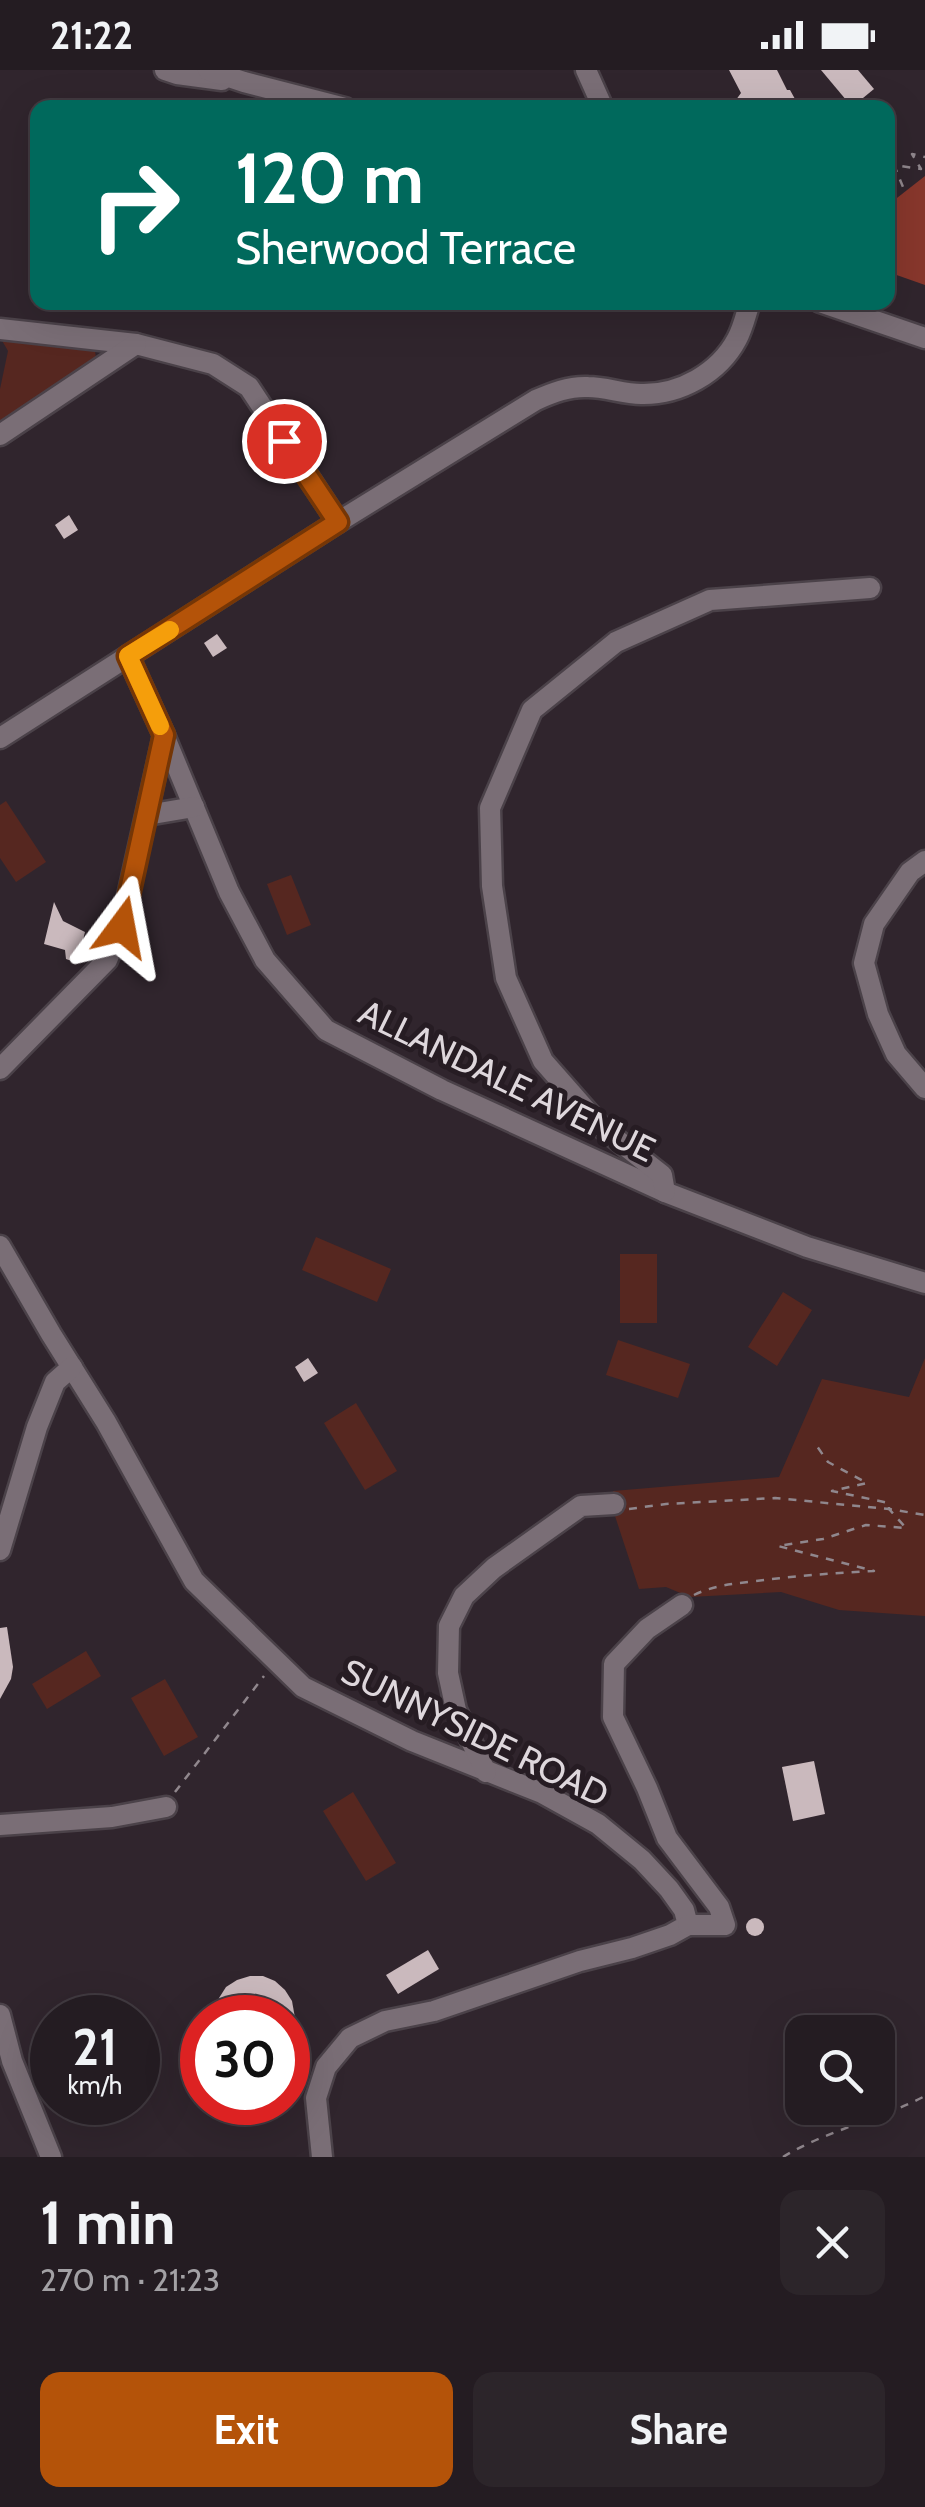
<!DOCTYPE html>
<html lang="en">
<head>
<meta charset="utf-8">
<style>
  :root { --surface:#241c22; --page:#2c252a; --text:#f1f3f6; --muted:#a3a1a5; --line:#413a40; --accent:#b45309 }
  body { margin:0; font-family:Cabin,sans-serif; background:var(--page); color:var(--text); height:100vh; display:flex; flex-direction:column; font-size:38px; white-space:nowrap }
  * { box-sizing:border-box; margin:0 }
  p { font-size:32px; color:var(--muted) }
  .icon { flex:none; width:55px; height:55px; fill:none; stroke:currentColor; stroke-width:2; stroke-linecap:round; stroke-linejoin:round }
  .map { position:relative; height:2087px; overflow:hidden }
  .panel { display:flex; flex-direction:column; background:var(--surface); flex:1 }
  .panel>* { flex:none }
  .guide { position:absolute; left:30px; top:30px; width:865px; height:210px; border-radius:20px; box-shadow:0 10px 40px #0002,0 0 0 2px var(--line); background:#00695c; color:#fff; overflow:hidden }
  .tools { position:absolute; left:785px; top:1945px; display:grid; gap:20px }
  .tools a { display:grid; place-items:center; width:110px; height:110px; border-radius:20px; background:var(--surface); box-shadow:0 10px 40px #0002,0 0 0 2px var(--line); font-size:50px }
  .speed { position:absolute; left:30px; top:1925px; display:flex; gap:20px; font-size:50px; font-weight:700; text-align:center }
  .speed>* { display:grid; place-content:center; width:130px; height:130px; border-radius:50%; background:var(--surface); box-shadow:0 10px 40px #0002,0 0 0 2px var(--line); line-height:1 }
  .speed small { font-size:25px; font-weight:400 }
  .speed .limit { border:15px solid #d22; background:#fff; color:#111 }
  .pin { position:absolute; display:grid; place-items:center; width:85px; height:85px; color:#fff; margin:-42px; border:5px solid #fff; border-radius:50%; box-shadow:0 2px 10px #0007 }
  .me { position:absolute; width:110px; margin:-55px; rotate:13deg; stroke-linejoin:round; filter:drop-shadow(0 0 8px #0008) }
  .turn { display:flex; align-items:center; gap:35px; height:210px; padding:0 40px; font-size:45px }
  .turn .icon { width:130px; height:130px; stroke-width:2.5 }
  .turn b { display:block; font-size:70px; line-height:85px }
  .round { display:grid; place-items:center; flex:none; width:105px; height:105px; border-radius:20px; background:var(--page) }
  .summary { display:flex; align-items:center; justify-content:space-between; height:170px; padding:0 40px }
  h1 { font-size:60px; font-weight:700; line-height:75px }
  .primary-button { display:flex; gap:20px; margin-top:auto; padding:20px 40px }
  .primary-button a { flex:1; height:115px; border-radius:20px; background:var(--accent); color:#fff; font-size:40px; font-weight:700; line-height:115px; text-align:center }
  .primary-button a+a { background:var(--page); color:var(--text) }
  .status { display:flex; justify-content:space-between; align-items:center; height:70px; padding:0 50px; background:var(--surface); direction:ltr }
  .status svg { height:28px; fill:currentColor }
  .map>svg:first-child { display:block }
</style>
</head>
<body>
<div class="status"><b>21:22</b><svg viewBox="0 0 49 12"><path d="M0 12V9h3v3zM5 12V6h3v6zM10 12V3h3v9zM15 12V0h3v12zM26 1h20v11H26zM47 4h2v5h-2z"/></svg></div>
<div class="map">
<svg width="925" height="2087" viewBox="0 0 925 2087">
  <rect width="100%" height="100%" fill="#30252d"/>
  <g fill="#562720">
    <polygon points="0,267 89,275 95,281 96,288 91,295 0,355 0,319 8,281"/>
    <polygon points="6,731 46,792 16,812 0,788 0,735"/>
    <polygon points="291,805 311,855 287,865 267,814"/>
    <polygon points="316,1167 391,1199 377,1232 302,1200"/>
    <rect x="620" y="1184" width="37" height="69"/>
    <polygon points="783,1222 812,1240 777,1296 748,1277"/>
    <polygon points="618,1270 690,1294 678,1328 606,1305"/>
    <polygon points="925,1288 925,1546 839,1540 781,1522 690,1527 666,1517 639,1519 615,1446 613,1421 779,1407 822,1309 909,1327"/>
    <polygon points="356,1333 397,1401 365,1420 324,1353"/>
    <polygon points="86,1581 101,1606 47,1639 32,1614"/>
    <polygon points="165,1609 198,1667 164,1686 131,1628"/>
    <polygon points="353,1722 396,1793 366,1811 323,1741"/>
  </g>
  <polygon fill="#88372c" points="925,106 925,215 888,202 888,135"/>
  <g fill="#cab9bd">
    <polygon points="729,0 777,0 787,20 790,20 800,38 730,38 741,23"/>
    <polygon points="821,0 858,0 874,19 852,37"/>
    <polygon points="69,445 78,460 64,469 55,455"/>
    <polygon points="217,564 227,578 213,587 204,573"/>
    <polygon points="54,832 63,851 85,862 77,893 66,889 65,880 44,874"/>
    <polygon points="308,1288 318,1303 304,1312 295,1297"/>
    <polygon points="7,1557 13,1597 11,1609 0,1629 0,1558"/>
    <polygon points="814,1691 825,1744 793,1751 782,1697"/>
    <circle cx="755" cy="1857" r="9"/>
    <polygon points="428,1880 439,1899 398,1924 386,1905"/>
    <polygon points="250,1906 263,1906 275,1911 285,1920 292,1931 295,1948 215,1948 219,1928 226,1917 237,1910"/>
  </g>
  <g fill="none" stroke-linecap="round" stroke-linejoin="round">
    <g stroke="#4b4249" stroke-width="25">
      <g id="minor">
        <polyline points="165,0 177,4 222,10"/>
        <polyline points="208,0 244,12 345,38"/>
        <polyline points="586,0 603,38"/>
        <polyline points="820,232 925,268"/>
        <polyline points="0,259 136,274 213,294 249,317 338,452"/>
        <polyline points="0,365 136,274"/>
        <polyline points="164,665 229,822 265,890 326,960 442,1020 665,1122 807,1177 925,1213"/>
        <path d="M0,668L338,452L536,330C552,323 569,316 588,317C606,317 623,324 641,324C680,325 719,303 737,269C743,258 746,244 750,232"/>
        <polyline points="147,745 194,737"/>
        <polyline points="925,791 910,802 874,854 864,893 878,944 896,984 925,1018"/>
        <polyline points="0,999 107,890 121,857 164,665 128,586"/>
        <polyline points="665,1122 662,1105 601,1057 543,991 506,908 492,816 490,738 532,640 616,572 710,530 870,518"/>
        <polyline points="0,1176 51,1264 106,1352 194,1511 303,1617 412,1671 542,1723 598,1754 642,1790 669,1819 684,1840 688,1855 670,1865 632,1878 580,1891 434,1941 385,1951 350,1968 326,1997 316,2028 322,2087"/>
        <polyline points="0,1480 37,1357 55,1312 72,1297"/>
        <polyline points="682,1535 647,1559 614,1594 613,1647 647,1718 667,1768 719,1837 725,1855 688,1855"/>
        <polyline points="486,1702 456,1640 448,1603 449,1556 464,1526 494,1498 581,1436 614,1434"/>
        <polyline points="0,1755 112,1747 166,1737"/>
        <polyline points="0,1945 12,1991 51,2087"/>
      </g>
    </g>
    <g stroke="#90878d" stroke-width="2.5" stroke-dasharray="8 8" stroke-linecap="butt">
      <polyline points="888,112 903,117 894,95 921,99 912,84 925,87"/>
      <polyline points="629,1439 666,1434 775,1428 889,1439 925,1445"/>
      <path d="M694,1525C714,1515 734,1514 756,1511C795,1506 834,1503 874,1501L778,1476L823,1469L866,1455L906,1458L889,1439V1433L832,1421L867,1413L828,1392L814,1372"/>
      <polyline points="175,1722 264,1606"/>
      <path d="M783,2087C827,2060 879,2050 925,2026"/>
    </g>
    <use href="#minor" stroke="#7a6e76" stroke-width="20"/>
  </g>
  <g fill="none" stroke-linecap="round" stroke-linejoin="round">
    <g stroke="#753606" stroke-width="25">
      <polyline id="route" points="122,857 164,665 128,586 338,452 284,371"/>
    </g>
    <use href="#route" stroke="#b45309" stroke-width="18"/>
    <polyline stroke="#f59e0b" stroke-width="18" points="160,656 128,586 170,560"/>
  </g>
  <g text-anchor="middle" stroke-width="10" stroke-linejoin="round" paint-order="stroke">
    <g font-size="35" fill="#ded7dc" stroke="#261c23">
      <text transform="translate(507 1011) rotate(26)" y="12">ALLANDALE AVENUE</text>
      <text transform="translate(475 1663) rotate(26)" y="12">SUNNYSIDE ROAD</text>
    </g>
  </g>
</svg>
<div class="tools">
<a><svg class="icon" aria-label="search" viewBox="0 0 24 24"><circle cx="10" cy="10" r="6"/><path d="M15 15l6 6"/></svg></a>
</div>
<div class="speed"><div>21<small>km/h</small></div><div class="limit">30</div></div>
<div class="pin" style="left:284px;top:371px;background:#d93025"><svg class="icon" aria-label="arrive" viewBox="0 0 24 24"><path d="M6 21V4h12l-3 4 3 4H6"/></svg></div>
<svg class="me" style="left:122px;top:857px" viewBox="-20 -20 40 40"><path d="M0-17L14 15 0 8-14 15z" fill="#b45309" stroke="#fff" stroke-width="4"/></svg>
<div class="guide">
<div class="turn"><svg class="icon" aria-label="right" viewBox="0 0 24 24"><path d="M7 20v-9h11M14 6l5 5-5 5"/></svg><div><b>120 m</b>Sherwood Terrace</div></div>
</div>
</div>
<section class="panel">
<div class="summary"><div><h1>1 min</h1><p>270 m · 21:23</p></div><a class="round"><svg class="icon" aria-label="close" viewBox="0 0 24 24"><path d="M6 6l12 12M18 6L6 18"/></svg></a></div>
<div class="primary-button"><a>Exit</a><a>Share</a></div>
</section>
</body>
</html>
